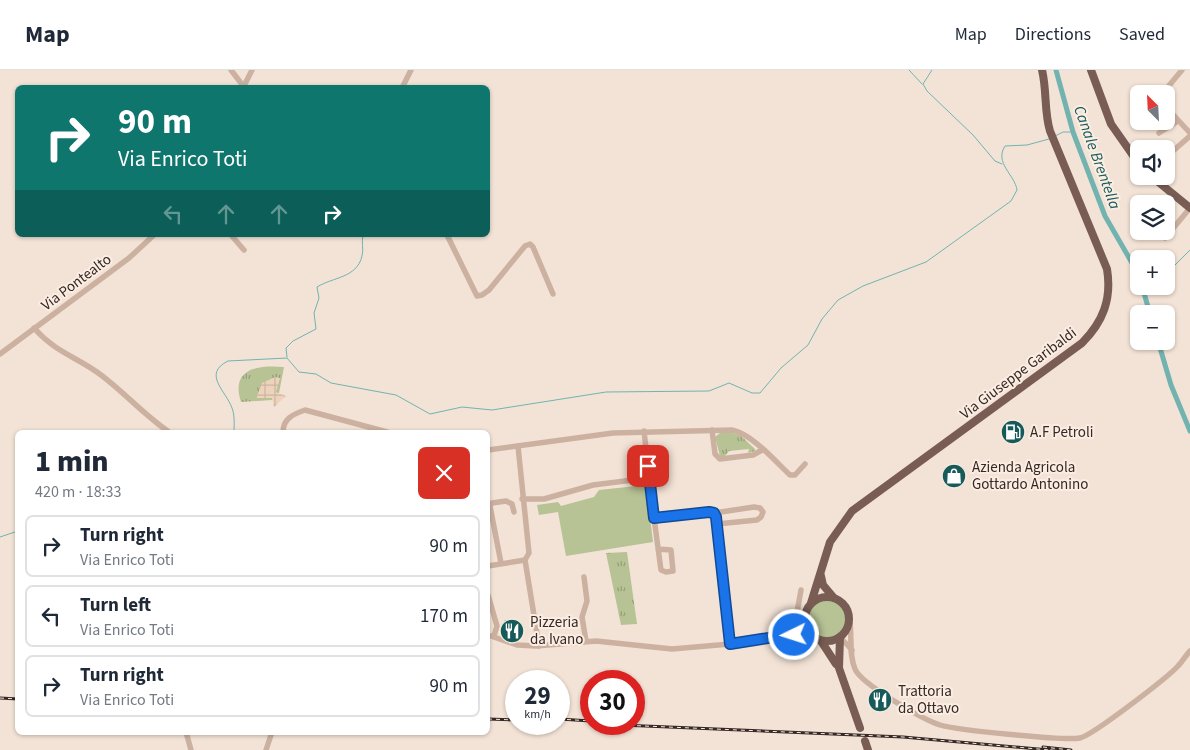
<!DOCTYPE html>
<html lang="en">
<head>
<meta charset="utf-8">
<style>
  :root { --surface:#fff; --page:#f2f2f3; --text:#1f2937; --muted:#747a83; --line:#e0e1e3 }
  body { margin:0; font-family:"Source Sans 3",sans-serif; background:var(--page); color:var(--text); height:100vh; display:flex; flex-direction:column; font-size:19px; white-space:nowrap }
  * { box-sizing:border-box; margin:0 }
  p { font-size:16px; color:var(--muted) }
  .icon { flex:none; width:28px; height:28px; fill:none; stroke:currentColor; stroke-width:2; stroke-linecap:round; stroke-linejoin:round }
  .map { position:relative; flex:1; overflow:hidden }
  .panel { position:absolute; left:15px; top:360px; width:475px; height:305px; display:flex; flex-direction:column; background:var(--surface); border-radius:8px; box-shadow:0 1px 4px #0004 }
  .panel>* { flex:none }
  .hud { position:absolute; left:15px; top:15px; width:475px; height:152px; border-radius:8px; box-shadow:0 1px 4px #0004; background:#0f766e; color:#fff; overflow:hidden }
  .needle { width:32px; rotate:336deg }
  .buttons { position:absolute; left:1130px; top:15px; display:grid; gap:10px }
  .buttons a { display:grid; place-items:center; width:45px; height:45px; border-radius:8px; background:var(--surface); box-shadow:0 1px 4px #0004; font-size:25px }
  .speed { position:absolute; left:505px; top:600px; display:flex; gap:10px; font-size:25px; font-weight:700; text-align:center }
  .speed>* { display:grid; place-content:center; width:65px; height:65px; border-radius:50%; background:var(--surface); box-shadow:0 1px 4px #0004; line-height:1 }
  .speed small { font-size:12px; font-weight:400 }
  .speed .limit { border:8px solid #d22; background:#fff; color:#111 }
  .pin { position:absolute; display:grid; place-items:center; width:42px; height:42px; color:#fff; margin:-21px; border-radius:10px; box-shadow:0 2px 8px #0006 }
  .me { position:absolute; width:55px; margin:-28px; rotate:266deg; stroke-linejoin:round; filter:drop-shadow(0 0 4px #0008) }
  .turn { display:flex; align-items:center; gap:18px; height:105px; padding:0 20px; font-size:22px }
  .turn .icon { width:65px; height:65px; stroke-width:2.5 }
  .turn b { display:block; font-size:35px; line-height:42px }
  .lanes { display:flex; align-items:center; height:48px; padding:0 20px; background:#0003; justify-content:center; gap:25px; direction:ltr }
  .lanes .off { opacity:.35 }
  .round { display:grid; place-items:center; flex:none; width:52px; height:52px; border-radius:8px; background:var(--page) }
  .overview { display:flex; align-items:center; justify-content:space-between; height:85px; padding:0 20px }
  h1 { font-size:30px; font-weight:800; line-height:38px }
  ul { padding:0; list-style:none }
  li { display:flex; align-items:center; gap:15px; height:62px; margin:0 10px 8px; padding:0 10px; border:2px solid var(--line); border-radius:8px }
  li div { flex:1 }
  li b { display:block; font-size:19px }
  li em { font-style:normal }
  header { display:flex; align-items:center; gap:30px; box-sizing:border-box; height:70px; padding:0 25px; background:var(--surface); border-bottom:1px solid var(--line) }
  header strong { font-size:24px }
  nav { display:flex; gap:28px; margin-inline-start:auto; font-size:18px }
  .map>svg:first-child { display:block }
</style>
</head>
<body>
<header>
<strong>Map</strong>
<nav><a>Map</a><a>Directions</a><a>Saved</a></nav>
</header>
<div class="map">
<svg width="1190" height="680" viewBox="0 0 1190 680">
  <defs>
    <pattern id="park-tufts" width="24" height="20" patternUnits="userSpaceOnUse" patternTransform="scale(1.25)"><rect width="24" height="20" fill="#b7c395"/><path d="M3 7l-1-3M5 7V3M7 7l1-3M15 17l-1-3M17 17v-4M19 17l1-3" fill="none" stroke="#969e79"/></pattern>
    <pattern id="plaza-grid" width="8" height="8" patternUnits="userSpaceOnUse" patternTransform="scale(1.25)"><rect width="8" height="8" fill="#edd3bb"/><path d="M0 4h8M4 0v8" fill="none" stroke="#ccb5a1"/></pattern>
  </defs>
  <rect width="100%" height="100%" fill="#f3e3d6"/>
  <g fill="#b7c395">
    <polygon points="646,415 653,472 566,486 558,442 539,445 537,435 558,432 561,436 594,427 599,420"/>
    <circle cx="827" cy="549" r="19"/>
  </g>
  <g fill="url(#park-tufts)">
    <path d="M284,297L279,323L272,330L241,332C230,298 258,295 284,297Z"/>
    <polygon points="728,362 740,365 755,379 755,381 748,383 749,379 729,381 725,386 720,386 715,367 720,363"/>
    <polygon points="627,482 637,554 621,555 606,483"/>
  </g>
  <polygon fill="url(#plaza-grid)" points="275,307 280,308 276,322 286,326 274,337 272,328 257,328 257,326 262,313"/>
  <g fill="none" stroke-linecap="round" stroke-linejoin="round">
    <g stroke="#72b3b0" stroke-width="1">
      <polyline points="909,0 922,14"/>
      <polyline points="932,0 923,14 927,21 973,65 995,91 1002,94"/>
      <polyline points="1055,66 1063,62 1073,62"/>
      <polyline points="1169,201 1190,180"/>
      <polyline points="1143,220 1151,218"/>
      <path d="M287,287L286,278L293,271L316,259L314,243L319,228L317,217C333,207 357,208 362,186C364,179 361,172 363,165"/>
      <path d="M234,362C234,354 235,346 232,338C226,321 202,304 228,291L287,288L299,302L316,304L331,313L396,325L430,344L462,337L492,340L606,322L709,321L729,313L752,323H760L781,298L808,275L822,249L838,230L863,216L926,192L1011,131L1017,120C1015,105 994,93 1005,76L1027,75L1049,69"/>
      <polyline points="0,467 18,461"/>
    </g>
    <g stroke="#72b3b0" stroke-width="5">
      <polyline points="1056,0 1073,62 1105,146 1139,205"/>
      <polyline points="1142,216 1150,244"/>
      <polyline points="1158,271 1171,315 1190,361"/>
    </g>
    <g stroke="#ccb1a1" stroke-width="5.5">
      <polyline points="231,0 244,17"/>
      <polyline points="243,18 252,0"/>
      <polyline points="402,18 411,0"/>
      <polyline points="1162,24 1182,0"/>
      <polyline points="1166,37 1190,63"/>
      <polyline points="1159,63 1178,51"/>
      <polyline points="1166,87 1190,66"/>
      <polyline points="231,165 244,180"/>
      <polyline points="447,165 477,226 482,225 489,220 525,176 530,174 533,177 553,224"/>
      <polyline points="1165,168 1190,138"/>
      <path d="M34,258C57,284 76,286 101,305C125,323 144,345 169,362"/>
      <polyline points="0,284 129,188 154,165"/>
      <polyline points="712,360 715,384 720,389 753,385 762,380"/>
      <polyline points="644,361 654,448 709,442 714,443 716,447 730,574"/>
      <path d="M283,362C283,349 293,344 305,340L387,362"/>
      <path d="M488,380L613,363L732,360C752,364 775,391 790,405H795L805,394"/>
      <polyline points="522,429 544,429 593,415 649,408"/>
      <polyline points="488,434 490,436 501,493"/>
      <polyline points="490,436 492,433 506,431 512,434 514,442"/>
      <polyline points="714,443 754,437 760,438 763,442 761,447 757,450 717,454"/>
      <polyline points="654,448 661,500 666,502 673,501 671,480 658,479"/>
      <polyline points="525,490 539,576"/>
      <polyline points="488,496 525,490 529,483 518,376"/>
      <polyline points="584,507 587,531 582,547 586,571"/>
      <polyline points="488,525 497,556 494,566"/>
      <path d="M849,546C853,563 848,583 855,599C861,614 924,650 940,655C956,660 1066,671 1080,668C1093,665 1167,608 1178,596C1183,591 1186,585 1190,581"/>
      <polyline points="792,562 804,550"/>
      <polyline points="488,565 517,575 536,576 596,571 672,579 730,574 781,566 815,568"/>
      <polyline points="793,565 801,520"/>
      <polyline points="840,567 852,580"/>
      <polyline points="186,662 191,680"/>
      <polyline points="266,680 272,662"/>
    </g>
    <g stroke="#795d54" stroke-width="8">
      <polyline points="1091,0 1111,54 1139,94"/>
      <polyline points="1151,106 1190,138"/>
      <polyline points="821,506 823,515 834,528"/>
      <circle cx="827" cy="549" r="22"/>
      <path d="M811,533L830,472L852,441L1082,273C1103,252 1112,229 1107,199L1050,61C1044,42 1047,20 1042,0"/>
      <polyline points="840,567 839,598 860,658"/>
      <polyline points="821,571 836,594"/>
      <polyline points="865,671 868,680"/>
    </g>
    <g stroke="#352825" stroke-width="3">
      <g id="rail">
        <polyline points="0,628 18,629"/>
        <polyline points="488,649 516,650"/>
        <polyline points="559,649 591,651"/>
        <polyline points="597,654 903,667 1049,680"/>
        <polyline points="1043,677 1071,680"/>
      </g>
    </g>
    <use href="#rail" stroke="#fbede2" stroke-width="1" stroke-dasharray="4" stroke-linecap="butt"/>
  </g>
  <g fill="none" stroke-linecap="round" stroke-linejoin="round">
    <g stroke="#114b97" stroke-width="12">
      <polyline id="route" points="648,396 654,448 709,442 714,443 716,447 730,574 781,566 793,561 794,565"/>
    </g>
    <use href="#route" stroke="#1a73e8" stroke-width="9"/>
  </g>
  <defs>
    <g id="fuel-disc" transform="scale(1.25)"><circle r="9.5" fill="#165b5a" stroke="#fbede2"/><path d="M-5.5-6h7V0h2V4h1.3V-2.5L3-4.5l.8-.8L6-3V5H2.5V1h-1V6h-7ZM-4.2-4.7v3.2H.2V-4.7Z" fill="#fff"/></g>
    <g id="shop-disc" transform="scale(1.25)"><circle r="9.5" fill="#165b5a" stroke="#fbede2"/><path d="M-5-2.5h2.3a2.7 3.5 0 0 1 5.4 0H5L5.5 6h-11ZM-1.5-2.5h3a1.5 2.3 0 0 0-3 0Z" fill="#fff"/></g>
    <g id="restaurant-disc" transform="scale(1.25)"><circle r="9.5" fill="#165b5a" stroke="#fbede2"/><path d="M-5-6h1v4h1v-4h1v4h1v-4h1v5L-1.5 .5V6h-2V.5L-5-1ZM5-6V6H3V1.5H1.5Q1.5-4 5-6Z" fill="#fff"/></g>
  </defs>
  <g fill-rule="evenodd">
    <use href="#fuel-disc" x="1013" y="362"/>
    <use href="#shop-disc" x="954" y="406"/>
    <use href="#restaurant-disc" x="512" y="561"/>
    <use href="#restaurant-disc" x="880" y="630"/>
  </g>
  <g text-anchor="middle" stroke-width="4" stroke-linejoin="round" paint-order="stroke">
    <g font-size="15" fill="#352825" stroke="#fbede2">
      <text transform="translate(76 212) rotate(-37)" y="5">Via Pontealto</text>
      <text transform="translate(1018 303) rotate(-37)" y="5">Via Giuseppe Garibaldi</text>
    </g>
    <g font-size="15" fill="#352825" stroke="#fbede2" text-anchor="start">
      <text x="1030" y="367">A.F Petroli</text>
      <text x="972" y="402">Azienda Agricola<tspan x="972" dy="17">Gottardo Antonino</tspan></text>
      <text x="530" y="557">Pizzeria<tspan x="530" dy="17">da Ivano</tspan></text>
      <text x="898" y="626">Trattoria<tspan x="898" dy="17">da Ottavo</tspan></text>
    </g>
    <g font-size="16" font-style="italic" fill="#165b5a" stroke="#fbede2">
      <text transform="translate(1098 87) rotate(70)" y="6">Canale Brentella</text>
    </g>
  </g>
</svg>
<div class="buttons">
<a><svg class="needle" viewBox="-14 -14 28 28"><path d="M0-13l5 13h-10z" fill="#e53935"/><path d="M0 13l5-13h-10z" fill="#747a83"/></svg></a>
<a><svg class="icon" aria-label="sound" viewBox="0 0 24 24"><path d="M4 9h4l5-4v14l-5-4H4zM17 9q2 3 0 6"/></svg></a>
<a><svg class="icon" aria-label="layers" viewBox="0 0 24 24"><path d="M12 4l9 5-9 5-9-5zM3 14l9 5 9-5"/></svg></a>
<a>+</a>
<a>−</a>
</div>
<div class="speed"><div>29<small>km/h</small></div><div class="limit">30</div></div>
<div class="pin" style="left:648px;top:396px;background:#d93025"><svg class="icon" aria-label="arrive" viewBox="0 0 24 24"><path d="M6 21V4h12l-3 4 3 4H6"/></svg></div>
<svg class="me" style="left:794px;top:565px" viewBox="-20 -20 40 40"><circle r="17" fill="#1a73e8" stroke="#fff" stroke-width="3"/><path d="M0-11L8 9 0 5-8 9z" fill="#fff"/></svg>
<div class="hud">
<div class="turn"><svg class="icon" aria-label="right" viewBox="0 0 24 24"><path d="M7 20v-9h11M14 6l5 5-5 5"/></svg><div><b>90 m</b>Via Enrico Toti</div></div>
<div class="lanes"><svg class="icon off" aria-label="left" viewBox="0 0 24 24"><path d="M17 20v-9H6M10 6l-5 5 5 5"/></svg><svg class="icon off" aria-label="ahead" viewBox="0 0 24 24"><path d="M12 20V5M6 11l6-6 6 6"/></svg><svg class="icon off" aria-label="ahead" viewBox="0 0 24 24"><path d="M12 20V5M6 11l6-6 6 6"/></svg><svg class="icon" aria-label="right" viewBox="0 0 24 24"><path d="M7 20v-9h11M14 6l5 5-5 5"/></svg></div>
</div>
<section class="panel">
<div class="overview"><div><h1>1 min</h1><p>420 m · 18:33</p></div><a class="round" style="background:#d93025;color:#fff"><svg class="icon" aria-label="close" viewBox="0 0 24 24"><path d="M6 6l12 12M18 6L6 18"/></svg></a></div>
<ul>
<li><svg class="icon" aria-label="right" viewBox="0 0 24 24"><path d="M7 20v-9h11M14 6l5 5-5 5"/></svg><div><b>Turn right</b><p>Via Enrico Toti</p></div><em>90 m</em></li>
<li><svg class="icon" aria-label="left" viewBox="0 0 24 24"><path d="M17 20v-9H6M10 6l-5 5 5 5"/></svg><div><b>Turn left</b><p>Via Enrico Toti</p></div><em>170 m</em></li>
<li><svg class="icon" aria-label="right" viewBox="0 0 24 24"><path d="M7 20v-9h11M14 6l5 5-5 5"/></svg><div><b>Turn right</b><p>Via Enrico Toti</p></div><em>90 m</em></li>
</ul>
</section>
</div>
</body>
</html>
